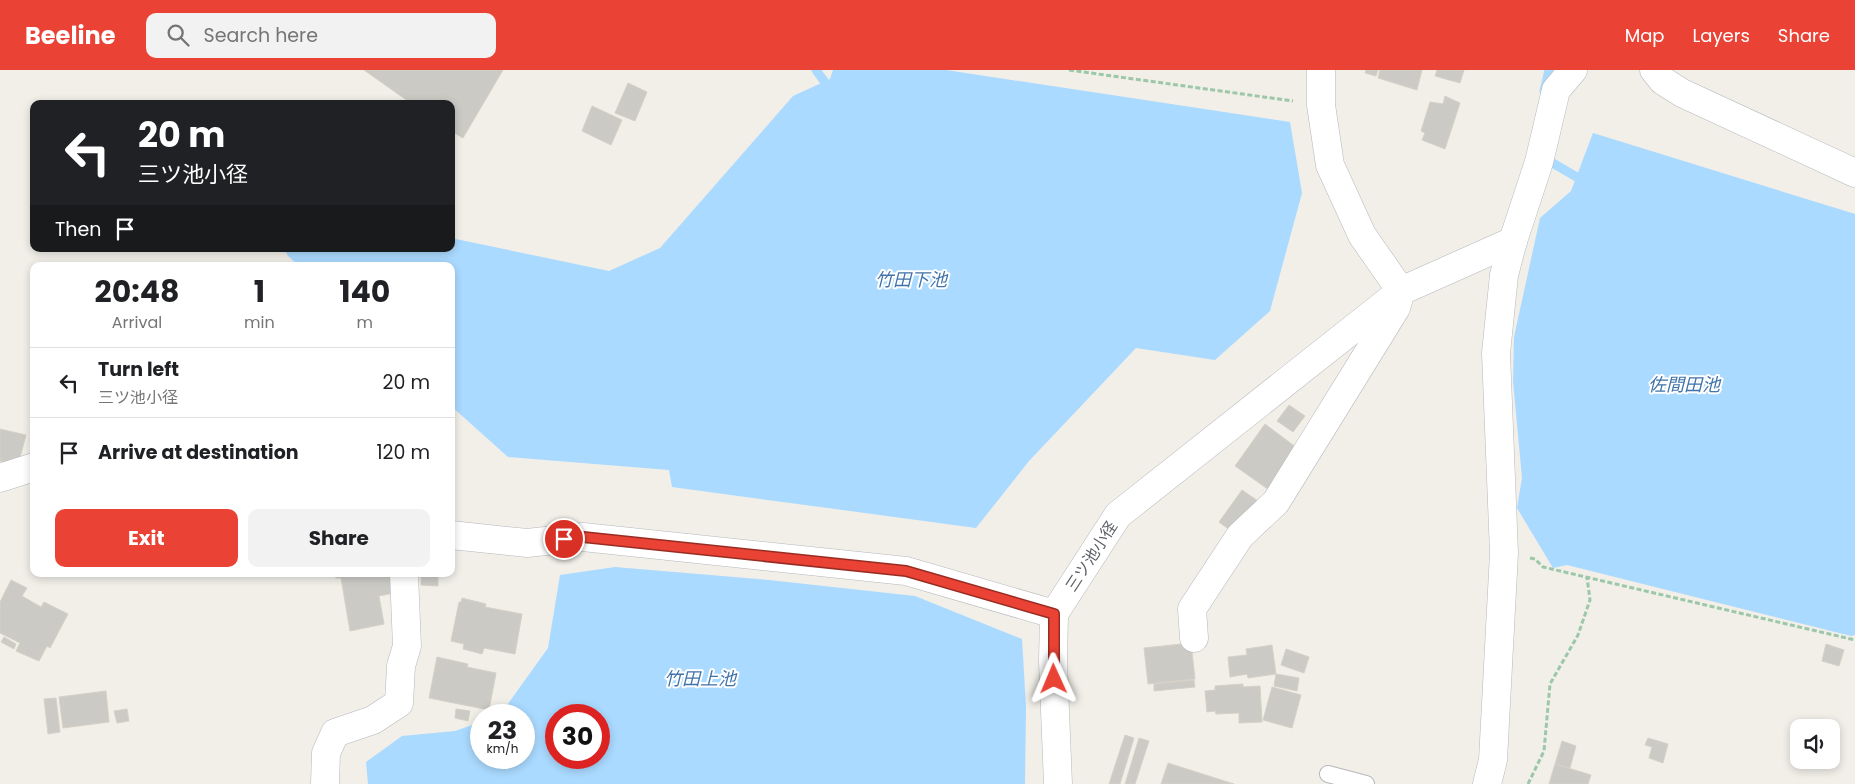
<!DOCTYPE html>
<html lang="en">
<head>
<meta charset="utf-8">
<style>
  :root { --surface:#fff; --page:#f2f2f2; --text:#202124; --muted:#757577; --line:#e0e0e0; --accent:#ea4335 }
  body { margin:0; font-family:Poppins,"Noto Sans JP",sans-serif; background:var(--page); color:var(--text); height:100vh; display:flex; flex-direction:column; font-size:19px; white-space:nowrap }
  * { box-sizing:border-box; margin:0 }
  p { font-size:16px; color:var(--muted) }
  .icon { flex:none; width:28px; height:28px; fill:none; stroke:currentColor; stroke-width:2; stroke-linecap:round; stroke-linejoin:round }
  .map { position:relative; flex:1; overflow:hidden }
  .side { position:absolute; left:30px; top:192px; width:425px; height:315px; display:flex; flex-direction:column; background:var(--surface); border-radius:10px; box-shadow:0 2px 8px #0003 }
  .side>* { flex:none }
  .top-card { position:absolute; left:30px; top:30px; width:425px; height:152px; border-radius:10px; box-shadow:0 2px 8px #0003; background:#202124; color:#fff; overflow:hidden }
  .buttons { position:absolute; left:1790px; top:649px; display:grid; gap:10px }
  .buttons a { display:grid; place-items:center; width:50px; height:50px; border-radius:10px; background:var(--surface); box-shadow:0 2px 8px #0003; font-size:25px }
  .speed { position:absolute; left:470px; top:634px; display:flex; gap:10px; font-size:25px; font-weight:700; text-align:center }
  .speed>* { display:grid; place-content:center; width:65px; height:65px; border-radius:50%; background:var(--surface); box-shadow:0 2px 8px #0003; line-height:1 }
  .speed small { font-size:12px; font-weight:400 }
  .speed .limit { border:8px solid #d22; background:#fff; color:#111 }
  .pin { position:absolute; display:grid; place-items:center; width:42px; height:42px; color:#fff; margin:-21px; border:2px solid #fff; border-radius:50%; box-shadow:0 1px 5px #0007 }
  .me { position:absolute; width:55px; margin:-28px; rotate:359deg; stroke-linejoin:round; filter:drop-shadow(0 0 4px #0008) }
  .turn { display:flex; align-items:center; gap:18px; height:105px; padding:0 25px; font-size:22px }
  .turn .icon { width:65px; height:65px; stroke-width:2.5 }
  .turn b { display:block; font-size:35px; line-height:42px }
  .then { display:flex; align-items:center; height:48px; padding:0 25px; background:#0003; gap:10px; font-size:19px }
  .eta { display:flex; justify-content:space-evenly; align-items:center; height:85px; text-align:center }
  .eta b { font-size:30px; font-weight:700; line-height:35px }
  .primary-button { display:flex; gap:10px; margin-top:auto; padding:10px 25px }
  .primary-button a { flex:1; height:58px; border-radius:10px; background:var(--accent); color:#fff; font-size:20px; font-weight:700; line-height:58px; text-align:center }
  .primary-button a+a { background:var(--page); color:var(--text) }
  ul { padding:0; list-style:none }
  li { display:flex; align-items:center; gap:15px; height:70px; padding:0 25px; border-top:1px solid var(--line) }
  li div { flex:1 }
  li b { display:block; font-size:19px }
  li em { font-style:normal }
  header { display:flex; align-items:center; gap:30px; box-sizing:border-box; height:70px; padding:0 25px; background:var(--accent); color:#fff }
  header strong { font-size:24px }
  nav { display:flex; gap:28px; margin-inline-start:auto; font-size:18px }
  .search { width:350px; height:45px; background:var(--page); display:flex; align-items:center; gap:12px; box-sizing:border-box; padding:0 18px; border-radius:10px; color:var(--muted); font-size:19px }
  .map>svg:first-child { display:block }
</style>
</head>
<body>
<header>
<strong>Beeline</strong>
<div class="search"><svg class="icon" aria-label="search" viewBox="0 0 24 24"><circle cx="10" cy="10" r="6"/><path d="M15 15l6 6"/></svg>Search here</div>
<nav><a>Map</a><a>Layers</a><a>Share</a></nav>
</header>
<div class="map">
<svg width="1855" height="714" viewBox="0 0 1855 714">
  <rect width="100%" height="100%" fill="#f1efe8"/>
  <g fill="#aadaff" fill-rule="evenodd">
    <polygon points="833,0 946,0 1290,52 1302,123 1270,241 1215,290 1136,278 1029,391 976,458 672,417 669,400 508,387 451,336 451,196 299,196 288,186 284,179 451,179 451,168 609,201 660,178 793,26 830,9"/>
    <polygon points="1593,63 1855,144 1855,565 1851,566 1567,495 1553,498 1517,438 1522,408 1513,311 1514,267 1540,148 1571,121"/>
    <path d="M615,497L769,510L915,526L1022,569L1026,636L1025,714H368L366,692L402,666L455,661L481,652V688H524V645H500L548,578L560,505ZM556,645H599V688H556Z"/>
  </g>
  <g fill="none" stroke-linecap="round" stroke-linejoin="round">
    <g stroke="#aadaff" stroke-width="9">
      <polyline points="816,0 830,19"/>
      <polyline points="1544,21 1549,0"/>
      <polyline points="1544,88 1587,113"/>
    </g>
  </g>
  <g fill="#cccac5" stroke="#d6d1c6">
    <polygon points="364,0 503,0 463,68 451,61 451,34 412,34"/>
    <polygon points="1366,0 1378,0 1376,6 1365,3"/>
    <polygon points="1380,0 1422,0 1417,20 1378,8"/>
    <polygon points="1437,0 1464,0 1460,13 1435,6"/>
    <polygon points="628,13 647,22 635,51 615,43"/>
    <polygon points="1445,26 1460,33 1445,79 1422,70 1425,63 1421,61 1430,32 1443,34"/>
    <polygon points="592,36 622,50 611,75 582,61"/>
    <polygon points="1289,335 1305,346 1293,362 1277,351"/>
    <polygon points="1265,354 1301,381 1272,422 1235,396"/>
    <polygon points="0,359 26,365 18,395 0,391"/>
    <polygon points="1242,420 1261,433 1238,466 1219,452"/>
    <polygon points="327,504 395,504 399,522 379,526 384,554 350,561 341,508 336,508 335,505 328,506"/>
    <polygon points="421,504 438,504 438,516 421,515"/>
    <polygon points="11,510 27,518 22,526 41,537 44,532 68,544 50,578 47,576 39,591 16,581 20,573 0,563 0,532"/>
    <polygon points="462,528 486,534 485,537 522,544 515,584 484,578 482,584 463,579 464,574 451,571 459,532 461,532"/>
    <polygon points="4,567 16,574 14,579 1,572"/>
    <polygon points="1191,573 1195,609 1148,614 1144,578"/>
    <polygon points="1826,574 1844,580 1839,596 1822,591"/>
    <polygon points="1272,575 1276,604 1248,608 1247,604 1230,607 1228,587 1247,585 1246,579"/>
    <polygon points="1286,579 1309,587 1304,603 1281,595"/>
    <polygon points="437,587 468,594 467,597 496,603 489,640 429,628"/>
    <polygon points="1276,604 1299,608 1297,621 1274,616"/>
    <polygon points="1194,610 1195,617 1154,621 1154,614"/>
    <polygon points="1243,614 1243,617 1260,616 1262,652 1239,653 1239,643 1216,644 1215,641 1207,642 1205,621 1215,620 1215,616"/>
    <polygon points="1272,617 1301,625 1292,658 1263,650"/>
    <polygon points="106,621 109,652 63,658 59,627"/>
    <polygon points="56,628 60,662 48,664 44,629"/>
    <polygon points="127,639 129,651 117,653 114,641"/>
    <polygon points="456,639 470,641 468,651 455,648"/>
    <polygon points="1125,665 1134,668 1120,714 1109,714"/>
    <polygon points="1139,668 1149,671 1135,714 1125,714"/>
    <polygon points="1648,668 1668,674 1663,693 1649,688 1652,677 1645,675"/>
    <polygon points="1562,671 1576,676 1570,698 1555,694"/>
    <polygon points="1168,693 1234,714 1161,714"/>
    <polygon points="1555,694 1591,705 1588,714 1549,714"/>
  </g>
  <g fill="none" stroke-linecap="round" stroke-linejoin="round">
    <g stroke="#b5b8bc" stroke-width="18">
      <polyline id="service" points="1328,704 1366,714"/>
    </g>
    <g stroke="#b5b8bc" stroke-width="29">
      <g id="minor">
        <polyline points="1654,0 1663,11 1682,23 1855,103"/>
        <polyline points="0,408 34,397"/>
        <polyline points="451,465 527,473 583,467 906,501 1054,544"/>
        <polyline points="1054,544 1118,445 1401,221 1513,171"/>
        <polyline points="1054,544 1053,592 1058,714"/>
        <polyline points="1194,568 1192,539 1240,466 1276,432 1396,238 1401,221 1362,165 1330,95 1321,35 1321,0"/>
        <polyline points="325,714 326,683 335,663 373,650 399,633 401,596 407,576 404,504"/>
        <polyline points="1487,714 1493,690 1504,483 1496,283 1504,205 1513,171 1539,92 1556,20 1573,0"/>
      </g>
    </g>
    <g stroke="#9cc7a9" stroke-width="3" stroke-dasharray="5 2.5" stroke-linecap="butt">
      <polyline points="1069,0 1293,31"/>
      <polyline points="1530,488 1535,489 1543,497 1855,570"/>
      <polyline points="1528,714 1544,681 1550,614 1578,565 1590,530 1587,507"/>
    </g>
    <use href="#service" stroke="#fff" stroke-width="16"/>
    <use href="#minor" stroke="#fff" stroke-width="28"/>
  </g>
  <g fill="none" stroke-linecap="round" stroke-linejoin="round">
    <g stroke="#982c22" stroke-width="12">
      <polyline id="route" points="564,469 583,467 906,501 1054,544 1054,609"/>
    </g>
    <use href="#route" stroke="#ea4335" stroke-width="9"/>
  </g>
  <g text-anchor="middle" stroke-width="4" stroke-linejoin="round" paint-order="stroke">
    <g font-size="16" fill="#5f6368" stroke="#fff">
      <text transform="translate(1091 486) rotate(-57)" y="6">三ツ池小径</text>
    </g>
    <g font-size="18" font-style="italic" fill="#4174aa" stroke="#fff">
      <text x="911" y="216">竹田下池</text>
      <text x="1684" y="321">佐間田池</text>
      <text x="700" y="615">竹田上池</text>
    </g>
  </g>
</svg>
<div class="buttons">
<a><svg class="icon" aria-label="sound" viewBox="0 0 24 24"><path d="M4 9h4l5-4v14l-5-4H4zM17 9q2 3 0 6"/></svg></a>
</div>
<div class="speed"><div>23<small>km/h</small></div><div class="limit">30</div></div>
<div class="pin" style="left:564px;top:469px;background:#d93025"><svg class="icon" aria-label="arrive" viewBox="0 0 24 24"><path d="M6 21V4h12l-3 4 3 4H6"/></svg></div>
<svg class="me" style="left:1054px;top:609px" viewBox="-20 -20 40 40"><path d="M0-17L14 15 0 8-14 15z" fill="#ea4335" stroke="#fff" stroke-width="4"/></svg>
<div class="top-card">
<div class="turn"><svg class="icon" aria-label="left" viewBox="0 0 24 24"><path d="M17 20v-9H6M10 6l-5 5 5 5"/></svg><div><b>20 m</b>三ツ池小径</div></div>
<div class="then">Then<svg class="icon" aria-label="arrive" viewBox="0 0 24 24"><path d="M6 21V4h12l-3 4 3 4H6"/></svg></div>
</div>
<section class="side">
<div class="eta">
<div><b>20:48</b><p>Arrival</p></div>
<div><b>1</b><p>min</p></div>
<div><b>140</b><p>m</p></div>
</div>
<ul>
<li><svg class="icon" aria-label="left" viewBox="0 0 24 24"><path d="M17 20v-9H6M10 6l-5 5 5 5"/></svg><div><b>Turn left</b><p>三ツ池小径</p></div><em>20 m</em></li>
<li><svg class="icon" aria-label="arrive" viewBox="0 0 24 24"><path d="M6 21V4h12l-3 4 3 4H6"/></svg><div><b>Arrive at destination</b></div><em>120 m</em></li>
</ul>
<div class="primary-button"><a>Exit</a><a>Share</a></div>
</section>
</div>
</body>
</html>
